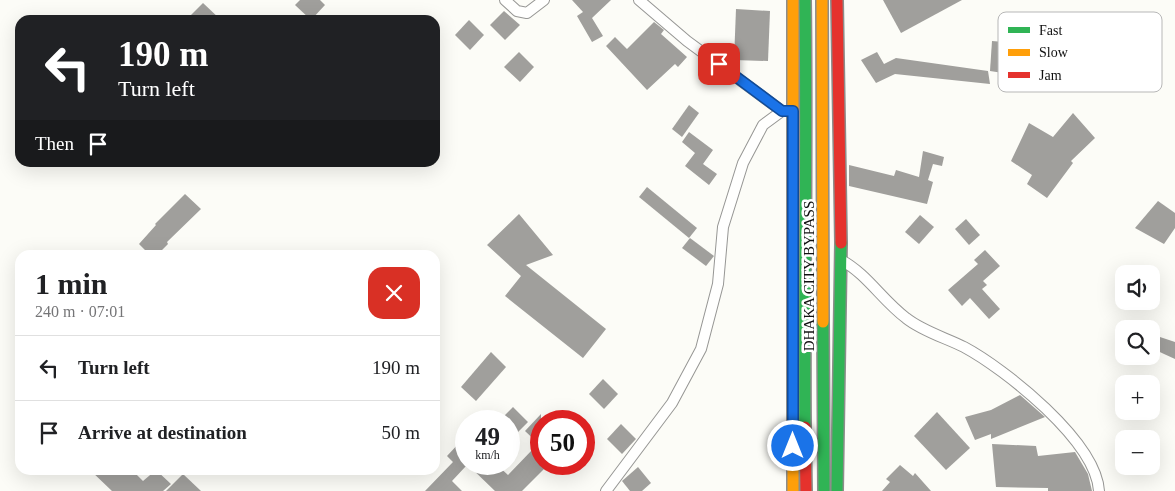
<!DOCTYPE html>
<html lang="en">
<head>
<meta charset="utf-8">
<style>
  :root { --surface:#fff; --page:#f2f2f2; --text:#202124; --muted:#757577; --line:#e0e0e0 }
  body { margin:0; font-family:"Times New Roman",serif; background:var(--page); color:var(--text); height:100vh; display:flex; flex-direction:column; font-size:19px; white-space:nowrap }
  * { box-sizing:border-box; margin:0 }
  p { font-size:16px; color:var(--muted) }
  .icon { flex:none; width:28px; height:28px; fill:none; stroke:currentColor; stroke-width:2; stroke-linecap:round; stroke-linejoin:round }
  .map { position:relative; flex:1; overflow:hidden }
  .sheet { position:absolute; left:15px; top:250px; width:425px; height:225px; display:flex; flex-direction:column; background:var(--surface); border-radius:15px; box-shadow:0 5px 20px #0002 }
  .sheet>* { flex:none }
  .banner { position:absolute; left:15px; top:15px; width:425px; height:152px; border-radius:15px; box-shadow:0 5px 20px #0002; background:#202124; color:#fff; overflow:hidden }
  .tools { position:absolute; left:1115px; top:265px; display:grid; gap:10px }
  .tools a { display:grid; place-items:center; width:45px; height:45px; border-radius:10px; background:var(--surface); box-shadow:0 5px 20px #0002; font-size:25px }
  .speed { position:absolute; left:455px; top:410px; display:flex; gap:10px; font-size:25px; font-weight:700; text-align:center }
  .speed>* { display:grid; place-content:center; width:65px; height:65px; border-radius:50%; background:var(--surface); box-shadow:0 5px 20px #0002; line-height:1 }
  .speed small { font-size:12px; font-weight:400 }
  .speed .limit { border:8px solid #d22; background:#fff; color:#111 }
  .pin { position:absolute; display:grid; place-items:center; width:42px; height:42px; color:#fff; margin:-21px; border-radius:10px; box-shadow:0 2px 8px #0006 }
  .me { position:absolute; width:55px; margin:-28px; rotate:0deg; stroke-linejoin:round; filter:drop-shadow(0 0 4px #0008) }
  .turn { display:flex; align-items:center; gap:18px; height:105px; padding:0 20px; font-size:22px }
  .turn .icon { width:65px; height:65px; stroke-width:2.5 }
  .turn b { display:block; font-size:35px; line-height:42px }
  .then { display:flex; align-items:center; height:48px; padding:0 20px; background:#0003; gap:10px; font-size:19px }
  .round { display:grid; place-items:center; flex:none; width:52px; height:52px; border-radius:15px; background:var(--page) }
  .overview { display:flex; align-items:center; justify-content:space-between; height:85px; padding:0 20px }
  h1 { font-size:30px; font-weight:800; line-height:38px }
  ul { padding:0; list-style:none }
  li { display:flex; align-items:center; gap:15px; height:65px; padding:0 20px; border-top:1px solid var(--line) }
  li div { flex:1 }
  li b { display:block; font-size:19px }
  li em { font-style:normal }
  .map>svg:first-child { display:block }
</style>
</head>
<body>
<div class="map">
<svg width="1175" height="491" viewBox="0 0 1175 491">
  <rect width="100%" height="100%" fill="#fcfcf7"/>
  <g fill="#a09f9c">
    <polygon points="300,0 320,0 325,5 311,20 295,5"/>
    <polygon points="572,0 611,0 592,18 603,36 592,42 577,16 583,12"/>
    <polygon points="883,0 962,0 901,33"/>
    <polygon points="203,3 221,20 186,20"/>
    <polygon points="736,9 770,11 768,61 734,60"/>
    <polygon points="504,11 520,25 505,40 490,25"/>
    <polygon points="469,20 484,35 470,50 455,35"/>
    <polygon points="654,22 664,30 661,34 687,57 678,67 675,64 647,90 606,46 615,37 627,49"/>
    <polygon points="992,41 1004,42 1003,73 990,71"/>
    <polygon points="519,52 534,67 520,82 504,67"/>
    <polygon points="877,52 884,64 896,58 988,71 990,84 895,74 876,83 861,60"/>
    <polygon points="689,105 699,113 682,137 672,129"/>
    <polygon points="1073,113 1095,138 1071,161 1073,163 1047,198 1027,184 1032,175 1011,161 1029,123 1053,137"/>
    <polygon points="689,132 713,150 703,164 717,174 709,185 685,166 695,153 682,142"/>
    <polygon points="923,151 944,157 942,166 933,164 928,180 933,182 927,204 849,186 849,165 894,176 896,170 919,177"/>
    <polygon points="647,187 697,228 689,238 639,197"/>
    <polygon points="185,194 201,209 167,242 168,244 157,255 150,255 139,244 156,225 155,224"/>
    <polygon points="1158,201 1175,213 1175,228 1164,244 1135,228"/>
    <polygon points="519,214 553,255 526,265 606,329 583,358 505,296 521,276 487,245"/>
    <polygon points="920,215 934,227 919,244 905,232"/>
    <polygon points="966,219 980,235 969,245 955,229"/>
    <polygon points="690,238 714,256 706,266 682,248"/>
    <polygon points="985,250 1000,266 983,281 987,285 982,289 1000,309 989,319 970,298 962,306 948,290 978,264 974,260"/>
    <polygon points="1151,334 1175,342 1175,359 1151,348"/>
    <polygon points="491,352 506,367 476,401 461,387"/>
    <polygon points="603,379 618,394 604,409 589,394"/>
    <polygon points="1020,395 1045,417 991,439 991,434 975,440 965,417 991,410"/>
    <polygon points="513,407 528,422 514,436 509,431 509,421 499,421"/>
    <polygon points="937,412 970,448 946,470 914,436"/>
    <polygon points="541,414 541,446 525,431"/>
    <polygon points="621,424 636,439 622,454 607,439"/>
    <polygon points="461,441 466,446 466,466 452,481 462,491 425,491 453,462 447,456"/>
    <polygon points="992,444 1036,446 1038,456 1075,452 1088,474 1092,491 1048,491 1048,488 996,487"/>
    <polygon points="533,449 541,457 541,464 549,464 522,491 495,491 467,464 496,464 508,475"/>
    <polygon points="900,465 913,476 915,473 931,491 882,491 890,482 886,479"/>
    <polygon points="638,467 651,483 642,491 630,491 622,481"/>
    <polygon points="90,470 132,470 143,481 156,470 171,484 163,491 112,491"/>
    <polygon points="183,474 201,491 166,491"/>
  </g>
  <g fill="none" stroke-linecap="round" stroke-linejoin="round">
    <g stroke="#969694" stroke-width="12">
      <g id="street">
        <polyline points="505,0 517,11 527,13 544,0"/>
        <polyline points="639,0 687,41 782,111"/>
        <path d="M841,260C867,274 882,300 906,318C922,331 946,338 964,347C1005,369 1096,441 1099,491"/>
        <polyline points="606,491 672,403 701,349 718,284 723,227 743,163 763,125 782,111 793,111"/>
      </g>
    </g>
    <g stroke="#8d8d8b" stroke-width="14">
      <g id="fast">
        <path d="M805,0C807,142 804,285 805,427"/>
        <polyline points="823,322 824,491"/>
        <polyline points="837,491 841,243"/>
      </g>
    </g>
    <g stroke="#8d8d8b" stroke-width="14">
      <g id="slow">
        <polyline points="793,0 793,118"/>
        <polyline points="822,0 823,322"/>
        <polyline points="793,334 793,491"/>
      </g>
    </g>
    <g stroke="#8d8d8b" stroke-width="14">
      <g id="jam">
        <polyline points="837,0 841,243"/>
        <polyline points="793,118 793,334"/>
        <polyline points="805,427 806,491"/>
      </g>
    </g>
    <use href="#street" stroke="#fffffe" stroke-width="10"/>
    <use href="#fast" stroke="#30b455" stroke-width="11"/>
    <use href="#slow" stroke="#ff9f0a" stroke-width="11"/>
    <use href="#jam" stroke="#e5322d" stroke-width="11"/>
  </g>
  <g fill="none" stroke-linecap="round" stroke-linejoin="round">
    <g stroke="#114b97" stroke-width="12">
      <polyline id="route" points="719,64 782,111 793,111 793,446"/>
    </g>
    <use href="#route" stroke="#1a73e8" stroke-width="9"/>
  </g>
  <g text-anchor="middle" stroke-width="5" stroke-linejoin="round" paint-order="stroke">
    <g font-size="15" fill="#101010" stroke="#fff">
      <text transform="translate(809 276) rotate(-90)" y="5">DHAKA CITY BYPASS</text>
    </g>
  </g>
  <rect x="998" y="12" width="164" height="80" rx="8" fill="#fff" stroke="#b7b7b7" stroke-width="1"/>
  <rect x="1008" y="27" width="22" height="6" fill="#30b455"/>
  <rect x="1008" y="49" width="22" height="7" fill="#ff9f0a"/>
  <rect x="1008" y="72" width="22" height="6" fill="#e5322d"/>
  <g font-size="14" fill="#101010">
    <text x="1039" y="35">Fast</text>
    <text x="1039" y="57">Slow</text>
    <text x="1039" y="80">Jam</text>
  </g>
</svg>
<div class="tools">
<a><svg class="icon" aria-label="sound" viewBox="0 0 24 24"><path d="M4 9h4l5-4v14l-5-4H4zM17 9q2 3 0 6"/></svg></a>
<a><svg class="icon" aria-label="search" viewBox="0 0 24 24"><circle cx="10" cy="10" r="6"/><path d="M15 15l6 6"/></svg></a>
<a>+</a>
<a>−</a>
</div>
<div class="speed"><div>49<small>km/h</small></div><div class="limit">50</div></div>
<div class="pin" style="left:719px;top:64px;background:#d93025"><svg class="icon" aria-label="arrive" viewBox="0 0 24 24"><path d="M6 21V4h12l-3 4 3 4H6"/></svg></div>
<svg class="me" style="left:793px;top:446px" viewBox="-20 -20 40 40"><circle r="17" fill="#1a73e8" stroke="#fff" stroke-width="3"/><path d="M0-11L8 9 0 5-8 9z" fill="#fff"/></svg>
<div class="banner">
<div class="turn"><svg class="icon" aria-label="left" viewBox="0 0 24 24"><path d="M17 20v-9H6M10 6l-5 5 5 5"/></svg><div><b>190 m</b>Turn left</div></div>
<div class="then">Then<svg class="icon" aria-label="arrive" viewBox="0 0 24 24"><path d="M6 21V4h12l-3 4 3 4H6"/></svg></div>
</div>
<section class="sheet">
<div class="overview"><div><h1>1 min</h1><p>240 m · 07:01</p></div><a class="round" style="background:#d93025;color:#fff"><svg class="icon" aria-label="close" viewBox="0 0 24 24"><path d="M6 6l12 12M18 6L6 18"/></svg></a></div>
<ul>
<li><svg class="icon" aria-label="left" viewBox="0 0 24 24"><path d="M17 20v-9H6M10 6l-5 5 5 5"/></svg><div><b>Turn left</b></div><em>190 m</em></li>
<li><svg class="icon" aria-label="arrive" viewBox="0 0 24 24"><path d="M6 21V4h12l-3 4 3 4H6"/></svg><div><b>Arrive at destination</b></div><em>50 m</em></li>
</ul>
</section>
</div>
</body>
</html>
